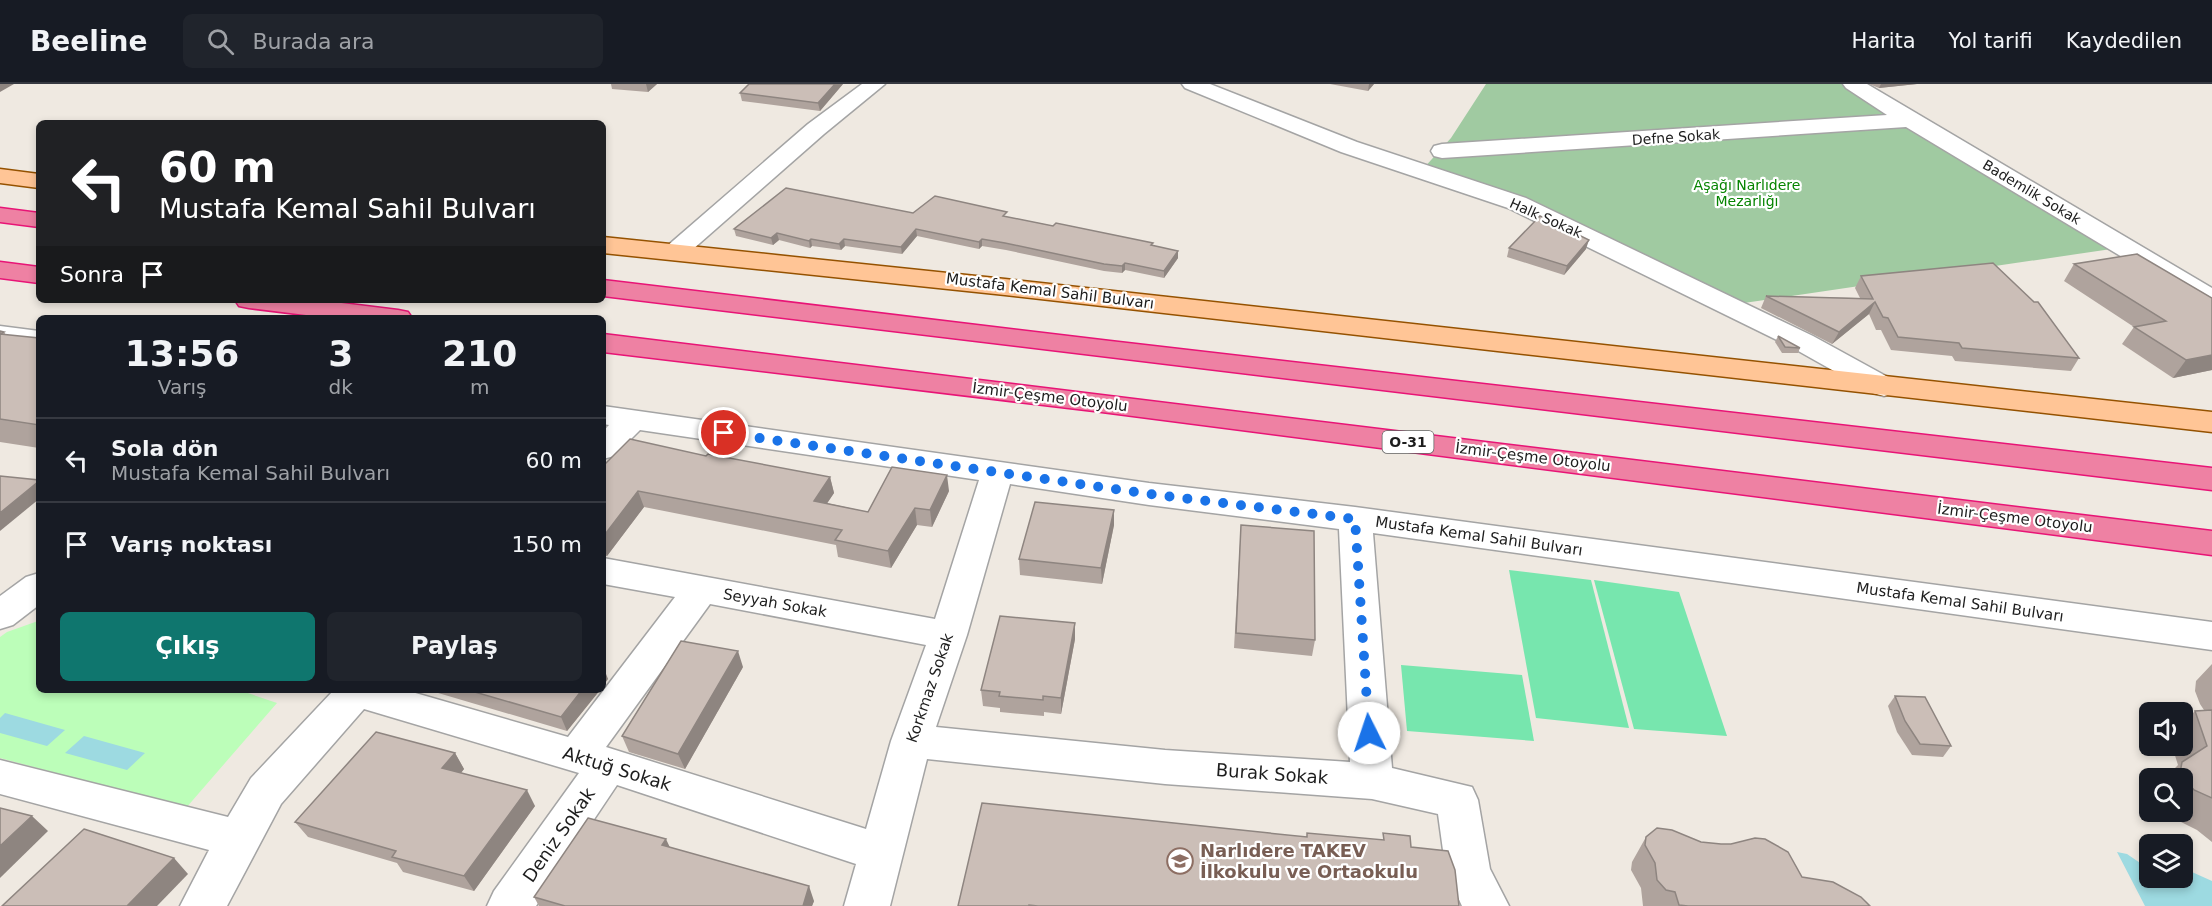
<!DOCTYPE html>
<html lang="tr">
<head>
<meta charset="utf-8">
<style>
  :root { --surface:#171b24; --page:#20242c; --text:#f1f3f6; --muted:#9ea1a6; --line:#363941; --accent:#0f766e }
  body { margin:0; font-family:"DejaVu Sans",sans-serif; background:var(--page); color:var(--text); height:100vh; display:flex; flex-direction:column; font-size:22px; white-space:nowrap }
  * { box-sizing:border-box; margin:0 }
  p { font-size:20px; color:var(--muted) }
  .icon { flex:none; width:33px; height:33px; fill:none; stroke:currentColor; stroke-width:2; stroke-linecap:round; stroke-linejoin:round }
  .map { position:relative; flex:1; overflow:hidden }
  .details { position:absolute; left:36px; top:231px; width:570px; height:378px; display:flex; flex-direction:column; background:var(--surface); border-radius:9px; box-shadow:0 3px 9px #0003 }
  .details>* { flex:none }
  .guide { position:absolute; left:36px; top:36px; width:570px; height:183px; border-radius:9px; box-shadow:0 3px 9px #0003; background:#202124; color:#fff; overflow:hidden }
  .fabs { position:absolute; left:2139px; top:618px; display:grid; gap:12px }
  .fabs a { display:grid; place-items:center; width:54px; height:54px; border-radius:9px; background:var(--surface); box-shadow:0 3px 9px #0003; font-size:30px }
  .pin { position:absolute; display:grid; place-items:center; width:51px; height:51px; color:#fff; margin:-26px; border:3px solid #fff; border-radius:50%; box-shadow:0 2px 6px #0007 }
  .me { position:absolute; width:66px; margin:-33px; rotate:356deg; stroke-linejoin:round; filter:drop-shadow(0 0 4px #0008) }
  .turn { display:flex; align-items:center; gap:21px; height:126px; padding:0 24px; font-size:27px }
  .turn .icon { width:78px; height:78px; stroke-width:2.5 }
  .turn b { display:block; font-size:42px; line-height:51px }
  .then { display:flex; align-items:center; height:57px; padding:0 24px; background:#0003; gap:12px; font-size:22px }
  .eta { display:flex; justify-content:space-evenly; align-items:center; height:102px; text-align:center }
  .eta b { font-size:36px; font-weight:700; line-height:42px }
  .cta { display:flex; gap:12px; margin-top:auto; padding:12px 24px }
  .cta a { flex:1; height:69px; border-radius:9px; background:var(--accent); color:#fff; font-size:24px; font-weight:700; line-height:69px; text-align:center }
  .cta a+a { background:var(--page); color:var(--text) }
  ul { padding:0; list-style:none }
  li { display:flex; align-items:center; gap:18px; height:84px; padding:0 24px; border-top:2px solid var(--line) }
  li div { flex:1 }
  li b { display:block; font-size:22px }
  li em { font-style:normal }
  header { display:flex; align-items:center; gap:36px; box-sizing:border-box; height:84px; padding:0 30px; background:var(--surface); border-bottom:2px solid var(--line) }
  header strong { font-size:28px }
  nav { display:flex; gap:33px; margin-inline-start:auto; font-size:21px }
  .search { width:420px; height:54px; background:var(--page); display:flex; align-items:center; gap:15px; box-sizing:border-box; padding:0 21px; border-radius:9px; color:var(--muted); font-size:22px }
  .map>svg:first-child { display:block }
</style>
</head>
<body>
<header>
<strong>Beeline</strong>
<div class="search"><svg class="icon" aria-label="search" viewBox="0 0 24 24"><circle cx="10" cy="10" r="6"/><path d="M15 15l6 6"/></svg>Burada ara</div>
<nav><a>Harita</a><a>Yol tarifi</a><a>Kaydedilen</a></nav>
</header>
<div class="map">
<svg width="2212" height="822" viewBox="0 0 2212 822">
  <rect width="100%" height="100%" fill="#efe9e1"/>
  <polygon fill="#a0caa1" points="1486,0 1853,0 2125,163 1730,221 1422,86 1451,54"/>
  <polygon fill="#bcfeb9" points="38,537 39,606 239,606 277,619 186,724 0,674 0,553 7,548"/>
  <g fill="#77e6ae">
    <polygon points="1509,486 1591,496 1629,644 1536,634"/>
    <polygon points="1594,496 1679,508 1727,652 1634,645"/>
    <polygon points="1401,581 1522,591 1534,657 1407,647"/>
  </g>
  <g fill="#9ddae1">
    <polygon points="5,629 65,646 47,662 0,649 0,634"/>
    <polygon points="84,652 145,669 127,686 65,669"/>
    <polygon points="2117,768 2127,770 2149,785 2150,794 2182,794 2183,784 2212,797 2212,822 2145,822"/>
  </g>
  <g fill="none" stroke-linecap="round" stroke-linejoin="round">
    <g stroke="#a4a4a4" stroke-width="3">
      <g id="minor">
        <polygon points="862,0 885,0 824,50 684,173 675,176 666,173 662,168 666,163 808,40"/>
        <polygon points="1182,0 1210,0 1357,58 1526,114 1813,252 1895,297 1899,303 1895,309 1884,312 1873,309 1793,264 1508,124 1341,68 1185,4"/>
        <polygon points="1843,0 1867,0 2212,204 2212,223 2202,221 1906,43 1442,74 1434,72 1431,67 1434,62 1442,60 1887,31 1846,4"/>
        <polygon points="0,242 39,247 39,263 0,258"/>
        <path d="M603,322L1149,399L1355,423L2212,538V566L1373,449L1392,684L1472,703L1478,716L1490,785L1509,822H1462L1446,788L1438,730L1372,715L1165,700L927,675L890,822H844L856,780L617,701L536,822H487L494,807L579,689L364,625L281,720L227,822H180L209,766L0,710V676L228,733L251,694L332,608V606H405L568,653L675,513L603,500V474L935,535L979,396L640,346L614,372L603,375V347L609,341L603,340ZM1010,400L1149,421L1339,445L1350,678L1165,666L936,643L967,551ZM710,520L926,561L891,657L866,745L606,663Z"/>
        <polygon points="39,489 39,521 13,541 0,545 0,512 26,493"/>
      </g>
    </g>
    <g stroke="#955200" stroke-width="3">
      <g id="major">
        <polygon points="0,85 39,90 39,104 0,99"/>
        <polygon points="603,153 1005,195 2212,328 2212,348 1005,211 603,169"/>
      </g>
    </g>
    <g stroke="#e81476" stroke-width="3">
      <g id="highway">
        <polygon points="0,124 39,129 39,143 0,138"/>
        <polygon points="0,178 39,183 39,199 0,194"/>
        <polygon points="603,196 1110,257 2212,384 2212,406 603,212"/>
        <polygon points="235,216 317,216 398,226 408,228 412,234 330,234 249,224 239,222"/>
        <polygon points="603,250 2212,447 2212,471 1094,327 603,268"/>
      </g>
    </g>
    <use href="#minor" fill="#fff" fill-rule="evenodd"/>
    <use href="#major" fill="#ffc596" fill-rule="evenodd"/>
    <use href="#highway" fill="#ee81a3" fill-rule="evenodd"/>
  </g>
  <g fill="#afa39d">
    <polygon points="611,0 657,0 648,8 612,5"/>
    <polygon points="843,0 820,27 742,17 740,9"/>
    <polygon points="1330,0 1374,0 1368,7"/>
    <polygon points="1869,0 1917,0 1879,4"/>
    <polygon points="913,129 1008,133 1153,162 1178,174 1164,194 1125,186 1122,189 1104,187 1006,166 982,162 979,165 917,152 902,170 845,162 841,166 812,162 810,164 779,156 773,161 736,152 734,145"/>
    <polygon points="1509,164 1586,165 1564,191 1507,173"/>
    <polygon points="2137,170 2212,286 2173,294 2122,260 2134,243 2064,197 2074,180"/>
    <polygon points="1861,192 2079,274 2071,287 1955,277 1952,272 1891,266 1881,246 1876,246 1869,230 1832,260 1761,224 1766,212 1860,214 1855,204"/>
    <polygon points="0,247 4,248 6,251 39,254 39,364 0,358"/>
    <polygon points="1778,252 1800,264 1798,269 1782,269 1775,258"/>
    <polygon points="706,372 830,393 834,409 827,419 868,428 949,407 932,443 917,441 891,484 838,473 836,461 644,423 607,472 603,472 603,382"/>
    <polygon points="1114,426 1114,441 1102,500 1020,491 1019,475"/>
    <polygon points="1241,441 1315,556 1312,572 1234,564"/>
    <polygon points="1075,539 1075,555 1061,630 1044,628 1044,632 1000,628 1000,624 983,622 981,606"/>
    <polygon points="2212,580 2212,758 2197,746 2167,731 2164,728 2182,728 2182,694 2165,694 2178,681 2172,662 2182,662 2182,640 2195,627 2204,626 2200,620 2195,607 2196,597"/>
    <polygon points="743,583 685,685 629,668 622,652"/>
    <polygon points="428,606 600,606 567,647"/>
    <polygon points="1895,612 1951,662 1943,673 1912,671 1897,648 1888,622"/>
    <polygon points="455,669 464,685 461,689 535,722 474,807 403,788 397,779 308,753 295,738"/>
    <polygon points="1646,753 1701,758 1802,793 1870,822 1643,822 1641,804 1631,786 1632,778"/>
    <polygon points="669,763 814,817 812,822 539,822 534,813"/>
  </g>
  <g fill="#8e8580">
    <polygon points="0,0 14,0 0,8"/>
    <polygon points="646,0 657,0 648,8"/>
    <polygon points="835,0 843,0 820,27 818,19"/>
    <polygon points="1369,0 1374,0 1368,7"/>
    <polygon points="1881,0 1917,0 1879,4"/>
    <polygon points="916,145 917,152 902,170 901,163"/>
    <polygon points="777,149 779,156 773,161 771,154"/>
    <polygon points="811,155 812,162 810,164 809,157"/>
    <polygon points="844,155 845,162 841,166 839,160"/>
    <polygon points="982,155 982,162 979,165 979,158"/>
    <polygon points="1589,156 1586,165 1564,191 1567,182"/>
    <polygon points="1178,167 1178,174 1164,194 1164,187"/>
    <polygon points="1125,179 1125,186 1122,189 1122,182"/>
    <polygon points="1875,218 1869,230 1832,260 1839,248"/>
    <polygon points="2212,271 2212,286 2173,294 2186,276"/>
    <polygon points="947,391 949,407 932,443 930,426"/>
    <polygon points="830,393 834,409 818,433 814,417"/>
    <polygon points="39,397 39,415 0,447 0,429"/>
    <polygon points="638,407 644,423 607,472 603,462 603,453"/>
    <polygon points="915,424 917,441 891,484 888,467"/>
    <polygon points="1114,426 1114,441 1102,500 1101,484"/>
    <polygon points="1075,539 1075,555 1061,630 1061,614"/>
    <polygon points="738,567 743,583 685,685 678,670"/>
    <polygon points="603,582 608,595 603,602"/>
    <polygon points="582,606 600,606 567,647 561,633"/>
    <polygon points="455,669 464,685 452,700 442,684"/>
    <polygon points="527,706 535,722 474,807 464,792"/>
    <polygon points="32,732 48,747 0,794 0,762"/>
    <polygon points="666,755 673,770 662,761"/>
    <polygon points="174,774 188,790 157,822 127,822"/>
    <polygon points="809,802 814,817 812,822 803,822"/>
  </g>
  <g fill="#cbbeb7" stroke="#8e8580" stroke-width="1.5">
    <polygon points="749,0 835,0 818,19 740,9"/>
    <polygon points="786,104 913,129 935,112 1007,128 1003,132 1053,142 1056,139 1153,159 1151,161 1178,167 1164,187 1125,179 1122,182 1104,180 1005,159 982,155 979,158 916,145 901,163 844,155 839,160 811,155 809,157 777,149 771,154 734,145"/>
    <polygon points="1540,132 1589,156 1567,182 1509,164"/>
    <polygon points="2137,170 2212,214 2212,271 2186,276 2134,243 2166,237 2074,180"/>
    <polygon points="1993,179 2034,218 2038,218 2079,274 1962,264 1959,259 1898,253 1888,234 1883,233 1875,218 1839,248 1766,212 1873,215 1861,192"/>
    <polygon points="0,247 4,248 0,250 39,254 39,341 0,335"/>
    <polygon points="1778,252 1800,264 1785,263"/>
    <polygon points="630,355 706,372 708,370 830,393 814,417 868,428 892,383 947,391 930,426 915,424 888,467 835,456 842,446 638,407 603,453 603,382"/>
    <polygon points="0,392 39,396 39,397 0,429"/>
    <polygon points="1035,418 1114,426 1101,484 1019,475"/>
    <polygon points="1241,441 1314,447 1315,556 1236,549"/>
    <polygon points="1000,532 1075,539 1061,614 1043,612 1043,616 999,612 1000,608 981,606"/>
    <polygon points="681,557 738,567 678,670 622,652"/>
    <polygon points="468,606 582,606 561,633"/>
    <polygon points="1895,612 1925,613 1951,662 1920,660 1905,637"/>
    <polygon points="2212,626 2212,714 2194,706 2180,689 2182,678 2207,662 2195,627"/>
    <polygon points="376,648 455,669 442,684 527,706 464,792 392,773 396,767 295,738"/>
    <polygon points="982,719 1307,753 1307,749 1384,756 1383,749 1410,752 1411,763 1448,767 1455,786 1459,822 1038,822 1029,821 1029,822 958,822"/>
    <polygon points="0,724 32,732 0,762"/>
    <polygon points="588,734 666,755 662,761 809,802 803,822 565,822 534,813"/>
    <polygon points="1657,744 1672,746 1701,758 1721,760 1731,760 1755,754 1765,755 1788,768 1802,793 1833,798 1861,813 1870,822 1688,822 1679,821 1675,808 1666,806 1657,796 1655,779 1645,761 1646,753"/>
    <polygon points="84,745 174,774 127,822 2,822"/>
  </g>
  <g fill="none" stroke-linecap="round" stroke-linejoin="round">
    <polyline stroke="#1a73e8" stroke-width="10" stroke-dasharray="0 18" points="724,349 1149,410 1355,435 1369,649"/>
  </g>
  <defs>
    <g id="school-ring" transform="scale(1.35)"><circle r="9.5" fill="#fff" stroke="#8d6e63" stroke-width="1.5"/><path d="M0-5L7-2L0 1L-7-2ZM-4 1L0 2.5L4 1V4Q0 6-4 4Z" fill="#8d6e63"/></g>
  </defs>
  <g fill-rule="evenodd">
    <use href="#school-ring" x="1180" y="777"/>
  </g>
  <g text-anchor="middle" stroke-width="4.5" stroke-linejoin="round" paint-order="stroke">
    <g font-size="14" fill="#1d1d1d" stroke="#fff">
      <text transform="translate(1676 53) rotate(-4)" y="5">Defne Sokak</text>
      <text transform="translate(2032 108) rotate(31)" y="5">Bademlik Sokak</text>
      <text transform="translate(1546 134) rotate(24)" y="5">Halk Sokak</text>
    </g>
    <g font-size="14" fill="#068401" stroke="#fff">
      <text x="1747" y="106">Aşağı Narlıdere<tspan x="1747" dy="16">Mezarlığı</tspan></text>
    </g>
    <rect fill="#fff" stroke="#616161" stroke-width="1.5" x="1382.5" y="347" width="51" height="22" rx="4.5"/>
    <g font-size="14" font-weight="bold" fill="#1d1d1d">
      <text x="1408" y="363">O-31</text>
    </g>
    <g font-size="15" fill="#1d1d1d" stroke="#fff">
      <text transform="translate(1050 207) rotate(7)" y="5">Mustafa Kemal Sahil Bulvarı</text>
      <text transform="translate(1050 313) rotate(7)" y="5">İzmir-Çeşme Otoyolu</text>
      <text transform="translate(1533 373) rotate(7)" y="5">İzmir-Çeşme Otoyolu</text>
      <text transform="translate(2015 434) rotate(7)" y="5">İzmir-Çeşme Otoyolu</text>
      <text transform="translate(1479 452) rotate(8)" y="5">Mustafa Kemal Sahil Bulvarı</text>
      <text transform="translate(1960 518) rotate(8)" y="5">Mustafa Kemal Sahil Bulvarı</text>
      <text transform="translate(775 519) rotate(10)" y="5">Seyyah Sokak</text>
      <text transform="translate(930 604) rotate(-71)" y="5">Korkmaz Sokak</text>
    </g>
    <g font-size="18" fill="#1d1d1d" stroke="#fff">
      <text transform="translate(617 685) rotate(17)" y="6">Aktuğ Sokak</text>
      <text transform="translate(1272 690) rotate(4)" y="6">Burak Sokak</text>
      <text transform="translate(559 751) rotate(-55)" y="6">Deniz Sokak</text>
    </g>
    <g font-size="18" font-weight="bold" fill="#785e54" stroke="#fff" text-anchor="start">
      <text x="1200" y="773">Narlıdere TAKEV<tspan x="1200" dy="21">İlkokulu ve Ortaokulu</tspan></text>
    </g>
  </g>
</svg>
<div class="fabs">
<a><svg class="icon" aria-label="sound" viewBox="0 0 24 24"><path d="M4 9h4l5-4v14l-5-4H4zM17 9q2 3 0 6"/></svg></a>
<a><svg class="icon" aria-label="search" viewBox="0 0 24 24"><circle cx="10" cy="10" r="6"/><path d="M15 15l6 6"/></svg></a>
<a><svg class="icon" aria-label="layers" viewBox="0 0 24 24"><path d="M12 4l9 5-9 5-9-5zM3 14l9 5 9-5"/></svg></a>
</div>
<div class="pin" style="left:724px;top:349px;background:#d93025"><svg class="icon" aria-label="arrive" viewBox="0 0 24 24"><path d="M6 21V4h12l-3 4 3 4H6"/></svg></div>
<svg class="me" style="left:1369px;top:649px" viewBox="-20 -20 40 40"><circle r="19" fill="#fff"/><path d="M0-13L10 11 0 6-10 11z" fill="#1a73e8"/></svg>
<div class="guide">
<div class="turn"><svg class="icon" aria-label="left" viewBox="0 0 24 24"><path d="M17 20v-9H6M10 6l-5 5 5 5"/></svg><div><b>60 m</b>Mustafa Kemal Sahil Bulvarı</div></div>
<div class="then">Sonra<svg class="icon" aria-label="arrive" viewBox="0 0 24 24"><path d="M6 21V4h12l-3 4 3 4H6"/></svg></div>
</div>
<section class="details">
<div class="eta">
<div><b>13:56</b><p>Varış</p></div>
<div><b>3</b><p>dk</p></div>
<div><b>210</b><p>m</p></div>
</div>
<ul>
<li><svg class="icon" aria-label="left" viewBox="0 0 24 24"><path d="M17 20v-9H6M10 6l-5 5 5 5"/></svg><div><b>Sola dön</b><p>Mustafa Kemal Sahil Bulvarı</p></div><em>60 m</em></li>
<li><svg class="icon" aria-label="arrive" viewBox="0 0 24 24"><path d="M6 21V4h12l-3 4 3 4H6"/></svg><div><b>Varış noktası</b></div><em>150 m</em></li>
</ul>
<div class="cta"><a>Çıkış</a><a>Paylaş</a></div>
</section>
</div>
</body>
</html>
